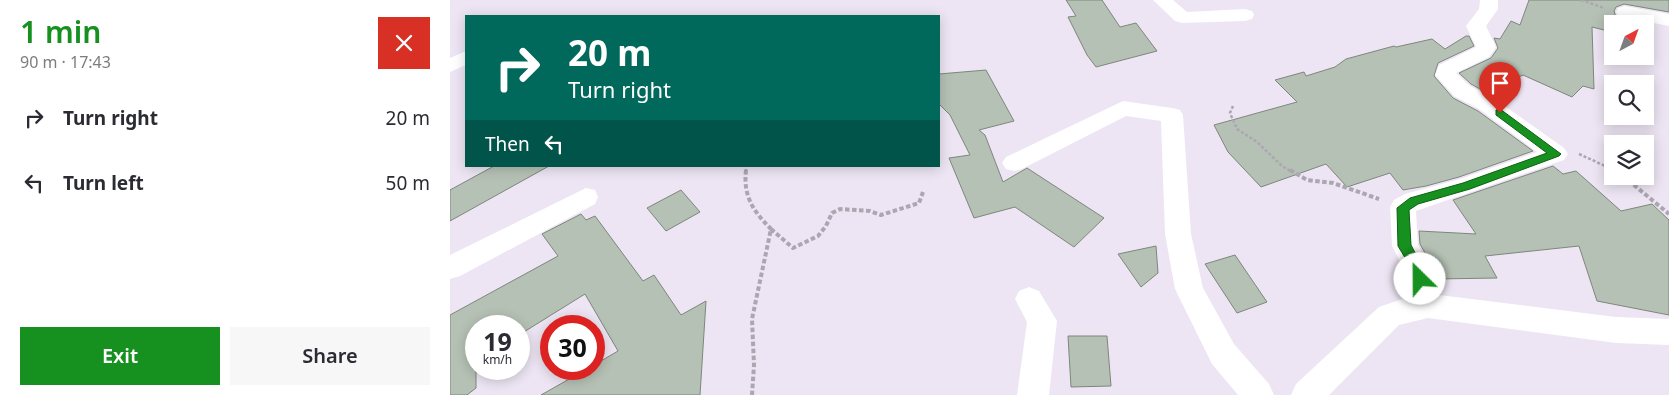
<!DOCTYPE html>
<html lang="en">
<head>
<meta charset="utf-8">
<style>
  :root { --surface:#fff; --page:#f7f7f7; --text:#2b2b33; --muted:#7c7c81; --accent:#16911f }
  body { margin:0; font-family:"Noto Sans",sans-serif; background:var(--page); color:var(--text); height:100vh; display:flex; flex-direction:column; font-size:19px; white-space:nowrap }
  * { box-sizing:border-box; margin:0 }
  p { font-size:16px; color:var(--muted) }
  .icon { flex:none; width:28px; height:28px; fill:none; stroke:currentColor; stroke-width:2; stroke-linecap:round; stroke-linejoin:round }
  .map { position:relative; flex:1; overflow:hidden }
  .sheet { display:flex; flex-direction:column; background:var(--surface); width:450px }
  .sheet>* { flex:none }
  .hud { position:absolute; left:15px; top:15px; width:475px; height:152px; border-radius:0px; box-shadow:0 2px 12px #0003; background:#00695c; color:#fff; overflow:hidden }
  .needle { width:32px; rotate:41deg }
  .controls { position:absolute; left:1154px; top:15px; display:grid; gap:10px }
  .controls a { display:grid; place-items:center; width:50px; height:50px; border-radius:0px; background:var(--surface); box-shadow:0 2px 12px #0003; font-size:25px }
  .speed { position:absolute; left:15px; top:315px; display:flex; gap:10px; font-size:25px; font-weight:700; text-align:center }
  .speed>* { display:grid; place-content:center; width:65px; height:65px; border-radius:50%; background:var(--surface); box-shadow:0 2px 12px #0003; line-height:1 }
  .speed small { font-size:12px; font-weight:400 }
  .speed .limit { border:8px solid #d22; background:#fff; color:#111 }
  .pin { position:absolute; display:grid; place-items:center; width:42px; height:42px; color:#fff; margin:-51px -21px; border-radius:50% 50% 50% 0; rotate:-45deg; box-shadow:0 0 5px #0007 }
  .pin .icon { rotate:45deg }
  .me { position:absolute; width:55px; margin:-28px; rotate:337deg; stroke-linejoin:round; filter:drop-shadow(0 0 4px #0008) }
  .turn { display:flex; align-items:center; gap:18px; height:105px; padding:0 20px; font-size:22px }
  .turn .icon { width:65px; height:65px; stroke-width:2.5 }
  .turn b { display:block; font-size:35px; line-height:42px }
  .then { display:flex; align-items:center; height:48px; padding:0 20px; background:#0003; gap:10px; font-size:19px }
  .round { display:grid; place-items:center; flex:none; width:52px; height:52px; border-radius:0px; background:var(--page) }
  .overview { display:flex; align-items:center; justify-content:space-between; height:85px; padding:0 20px }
  h1 { font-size:30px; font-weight:600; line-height:38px; color:var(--accent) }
  .primary-button { display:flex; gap:10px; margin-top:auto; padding:10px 20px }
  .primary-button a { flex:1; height:58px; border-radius:0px; background:var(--accent); color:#fff; font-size:20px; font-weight:600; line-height:58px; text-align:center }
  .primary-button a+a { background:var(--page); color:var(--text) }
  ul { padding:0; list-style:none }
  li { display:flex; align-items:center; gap:15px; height:65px; padding:0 20px }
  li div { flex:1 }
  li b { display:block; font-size:19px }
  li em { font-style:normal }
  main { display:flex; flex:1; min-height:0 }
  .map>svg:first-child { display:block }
</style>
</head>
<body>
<main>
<section class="sheet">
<div class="overview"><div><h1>1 min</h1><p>90 m · 17:43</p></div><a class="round" style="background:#d93025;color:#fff"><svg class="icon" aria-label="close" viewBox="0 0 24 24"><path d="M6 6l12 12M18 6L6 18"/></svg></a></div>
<ul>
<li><svg class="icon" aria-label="right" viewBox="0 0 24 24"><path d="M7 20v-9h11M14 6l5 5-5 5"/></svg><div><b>Turn right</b></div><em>20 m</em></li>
<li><svg class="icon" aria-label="left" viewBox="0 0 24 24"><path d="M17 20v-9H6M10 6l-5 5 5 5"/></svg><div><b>Turn left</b></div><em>50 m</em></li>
</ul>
<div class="primary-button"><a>Exit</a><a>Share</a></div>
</section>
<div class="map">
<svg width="1219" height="395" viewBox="0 0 1219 395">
  <rect width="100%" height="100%" fill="#ede5f3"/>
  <g fill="#b6c1b5" stroke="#7d877c">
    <polygon points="616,0 652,0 670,27 686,23 707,51 646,67 637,55 618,17 626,16"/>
    <polygon points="1079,0 1219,0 1219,12 1174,4 1166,7 1164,11 1166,17 1198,24 1162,24 1162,32 1142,27 1144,89 1133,86 1122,97 1073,75 1037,93 1021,84 1009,73 1041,58 1048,48 1044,38 1050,39 1061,21 1070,25"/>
    <polygon points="1016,36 1019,36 1024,46 988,63 984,76 1003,98 1028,111 1083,151 1009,177 976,186 953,190 940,173 897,187 876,164 811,187 778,152 764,125 847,102 825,80 854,72 856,76 885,67 896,59 944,46 946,47 982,39 995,49"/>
    <polygon points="536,70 564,121 529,130 535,135 553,182 577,168 654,218 624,247 565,207 524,218 499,158 520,155 500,115 489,104 489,74"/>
    <polygon points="44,166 99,166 0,221 0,190"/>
    <polygon points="1103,166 1113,174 1126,171 1171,211 1202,204 1219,220 1219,315 1147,301 1129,246 1035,256 1047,278 986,279 982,265 970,244 969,231 1026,234 1003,200"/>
    <polygon points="231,190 250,212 216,231 197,208"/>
    <polygon points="131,214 136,220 145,216 193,281 204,275 231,315 256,301 250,395 91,395 137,369 144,369 144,365 168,351 135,294 69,335 69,326 26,326 26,388 17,395 0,395 0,315 108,256 92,234"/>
    <polygon points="706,246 708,273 691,287 668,254"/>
    <polygon points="785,255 817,302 787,313 755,264"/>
    <polygon points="618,336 657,336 661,386 621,387"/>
  </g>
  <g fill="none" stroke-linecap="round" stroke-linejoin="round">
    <g stroke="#aca6b1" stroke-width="2.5" stroke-dasharray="3 2" stroke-linecap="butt">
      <polyline points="1131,0 1154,8"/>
      <polyline points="783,106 780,113 787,129 807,142 832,166 842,172"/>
      <polyline points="1129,154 1162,169"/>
      <polyline points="296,172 296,166"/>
    </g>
    <g stroke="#aca6b1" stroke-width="4" stroke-dasharray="4.5 2.5" stroke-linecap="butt">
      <path d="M296,170C293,196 303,211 321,229"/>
      <polyline points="840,170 857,180 883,183 929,199"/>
      <polyline points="1173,176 1219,214"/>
      <polyline points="302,395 304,365 302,319 321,229 343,248 368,236 376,226 382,213 390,209 420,211 431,215 469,203 473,192"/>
    </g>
    <g fill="#fff" fill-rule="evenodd">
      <polygon points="703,0 723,0 737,12 795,9 802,11 804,15 802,19 795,21 732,23 725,21"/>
      <polygon points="1030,0 1048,0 1048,9 1036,26 1046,47 1039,57 1006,73 1020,86 1045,99 1114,148 1118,154 1114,160 966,211 968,245 980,266 989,295 1166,317 1219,319 1219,345 1166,343 978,318 949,325 879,395 841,395 846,384 929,307 961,296 953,267 942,246 940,207 944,200 955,194 1010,179 1087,152 1029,109 1004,96 985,75 989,65 1026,47 1016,26 1029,9"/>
      <polygon points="1175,6 1219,14 1219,26 1168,16 1166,12 1168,8"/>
      <polygon points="16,51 16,65 0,72 0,58"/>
      <polygon points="673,101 722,108 730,110 733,115 741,234 753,288 784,344 819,384 824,395 788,395 762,364 725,289 715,234 711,121 676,116 572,169 564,171 556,169 552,163 556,157"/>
      <polygon points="136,188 145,190 148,197 145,204 10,276 0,279 0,255"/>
      <polygon points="579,287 589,291 607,321 599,395 567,395 577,322 565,299 569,291"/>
    </g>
  </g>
  <polygon fill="#16911f" stroke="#0e5e14" points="1050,109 1111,154 1109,156 1020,189 968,204 959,210 961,245 972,266 976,279 975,283 970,284 966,283 960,266 948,246 947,208 960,198 1013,183 1097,153 1046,115 1046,110"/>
</svg>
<div class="controls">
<a><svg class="needle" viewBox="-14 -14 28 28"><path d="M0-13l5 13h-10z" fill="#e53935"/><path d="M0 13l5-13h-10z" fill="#7c7c81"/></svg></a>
<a><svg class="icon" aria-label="search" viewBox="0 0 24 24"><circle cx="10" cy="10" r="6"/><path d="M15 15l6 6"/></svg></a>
<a><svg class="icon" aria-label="layers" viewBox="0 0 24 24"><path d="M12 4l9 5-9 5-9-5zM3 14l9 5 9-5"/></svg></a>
</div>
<div class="speed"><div>19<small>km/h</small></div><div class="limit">30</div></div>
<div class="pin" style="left:1050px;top:113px;background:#d93025"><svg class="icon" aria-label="arrive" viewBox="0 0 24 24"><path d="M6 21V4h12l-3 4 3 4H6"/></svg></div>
<svg class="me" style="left:970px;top:279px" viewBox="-20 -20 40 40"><circle r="19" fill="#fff"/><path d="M0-13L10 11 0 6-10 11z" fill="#16911f"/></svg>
<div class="hud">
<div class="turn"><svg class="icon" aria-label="right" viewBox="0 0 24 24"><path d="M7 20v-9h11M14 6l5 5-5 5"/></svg><div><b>20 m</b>Turn right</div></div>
<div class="then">Then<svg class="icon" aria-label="left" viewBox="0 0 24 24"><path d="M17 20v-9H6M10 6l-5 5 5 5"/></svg></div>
</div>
</div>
</main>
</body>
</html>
